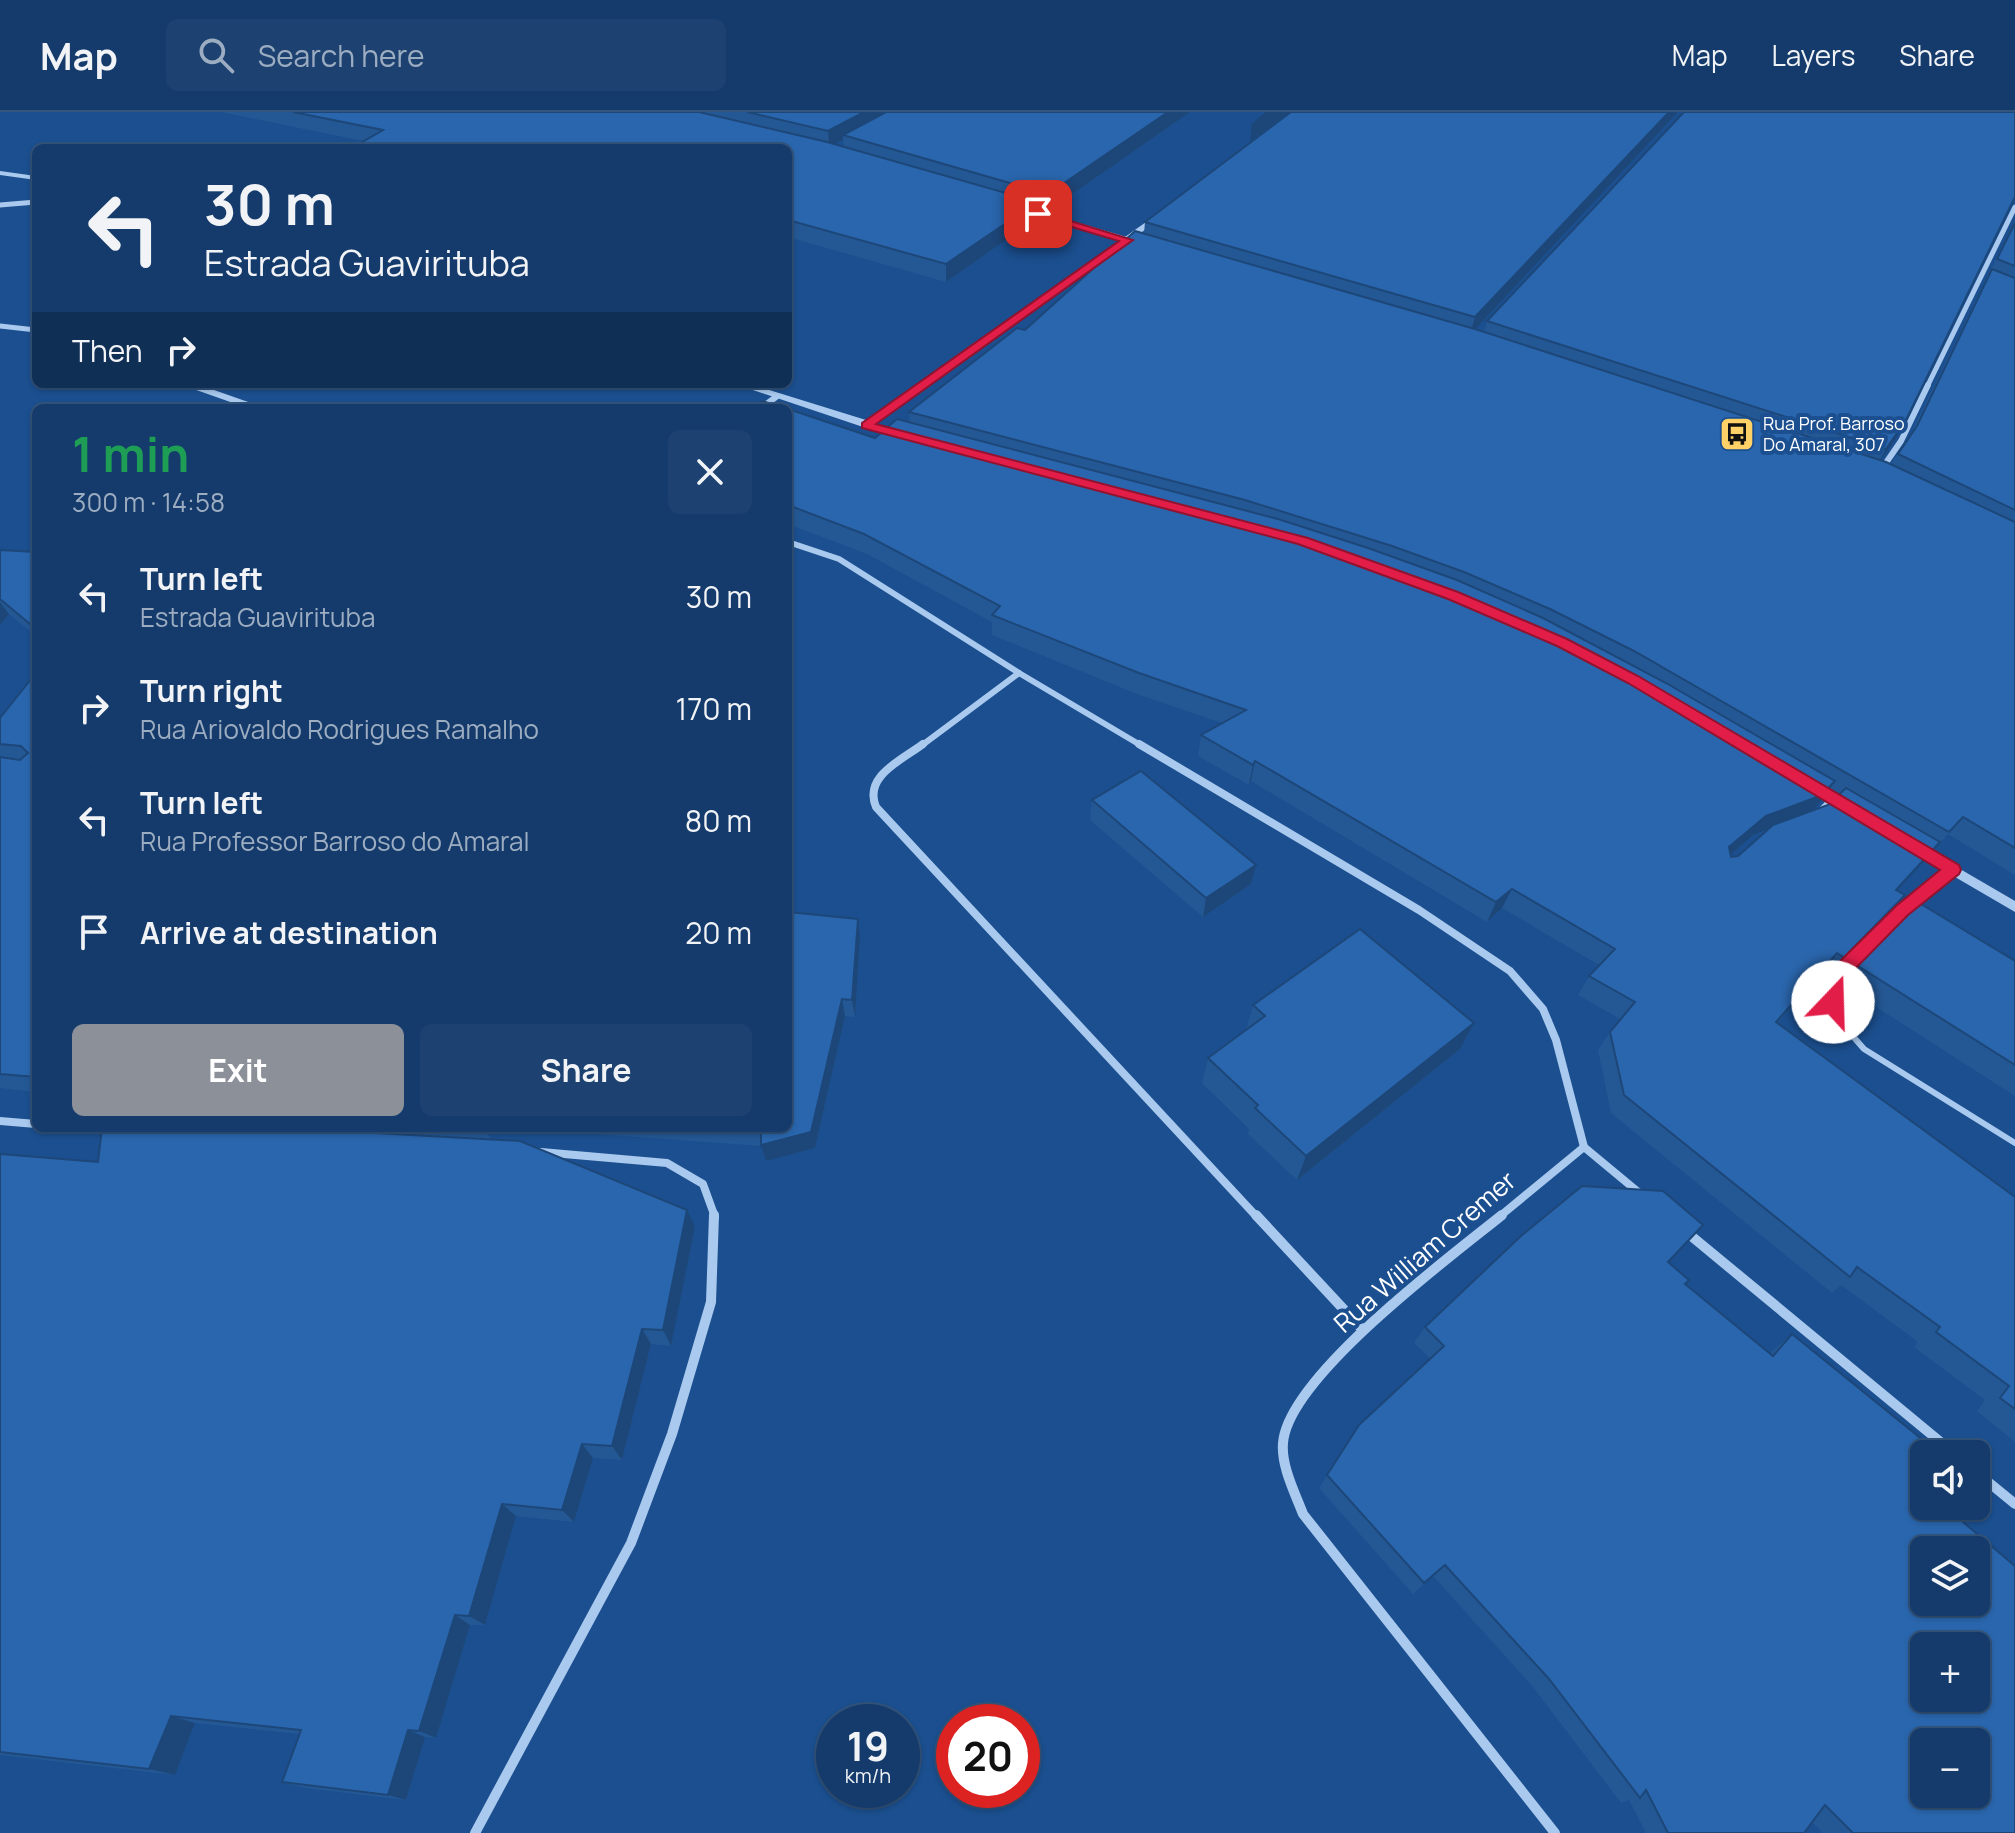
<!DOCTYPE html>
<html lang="en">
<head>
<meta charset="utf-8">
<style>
  :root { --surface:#143b6b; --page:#1d4271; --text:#f1f3f6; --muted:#9dadc1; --line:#33557e; --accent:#8c9099 }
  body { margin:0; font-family:Manrope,sans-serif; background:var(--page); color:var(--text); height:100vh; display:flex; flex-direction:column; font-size:30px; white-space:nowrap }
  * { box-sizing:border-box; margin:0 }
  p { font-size:26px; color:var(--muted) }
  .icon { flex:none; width:44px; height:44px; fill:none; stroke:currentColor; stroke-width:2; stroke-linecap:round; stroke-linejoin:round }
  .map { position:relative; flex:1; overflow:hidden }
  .drawer { position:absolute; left:32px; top:292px; width:760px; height:728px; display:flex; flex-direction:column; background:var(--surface); border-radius:12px; box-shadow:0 2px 6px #0004,0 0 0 2px var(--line) }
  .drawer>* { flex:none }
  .guide { position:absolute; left:32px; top:32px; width:760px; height:244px; border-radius:12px; box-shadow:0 2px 6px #0004,0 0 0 2px var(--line); background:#143b6b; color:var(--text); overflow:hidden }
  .buttons { position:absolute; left:1910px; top:1328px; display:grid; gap:16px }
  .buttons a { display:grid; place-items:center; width:80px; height:80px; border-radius:12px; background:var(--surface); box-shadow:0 2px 6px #0004,0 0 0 2px var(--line); font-size:40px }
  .speed { position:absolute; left:816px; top:1592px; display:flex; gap:16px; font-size:40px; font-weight:700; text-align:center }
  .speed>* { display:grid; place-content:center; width:104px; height:104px; border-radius:50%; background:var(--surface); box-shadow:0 2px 6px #0004,0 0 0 2px var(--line); line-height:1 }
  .speed small { font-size:20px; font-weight:400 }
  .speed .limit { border:12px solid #d22; background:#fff; color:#111 }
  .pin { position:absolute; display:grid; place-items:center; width:68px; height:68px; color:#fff; margin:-34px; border-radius:16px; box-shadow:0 4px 12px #0006 }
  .me { position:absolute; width:88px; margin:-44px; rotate:21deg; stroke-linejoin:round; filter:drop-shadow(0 0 6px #0008) }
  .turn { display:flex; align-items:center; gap:28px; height:168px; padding:0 40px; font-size:36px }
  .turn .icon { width:104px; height:104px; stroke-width:2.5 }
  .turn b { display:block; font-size:56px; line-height:68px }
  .then { display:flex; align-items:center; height:76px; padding:0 40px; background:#0003; gap:16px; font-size:30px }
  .round { display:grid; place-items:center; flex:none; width:84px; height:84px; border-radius:12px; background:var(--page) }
  .overview { display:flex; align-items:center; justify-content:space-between; height:136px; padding:0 40px }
  h1 { font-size:48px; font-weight:700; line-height:60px; color:#1e9e55 }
  .action { display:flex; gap:16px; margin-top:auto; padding:16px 40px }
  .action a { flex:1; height:92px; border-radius:12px; background:var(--accent); color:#fff; font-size:32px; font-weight:700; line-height:92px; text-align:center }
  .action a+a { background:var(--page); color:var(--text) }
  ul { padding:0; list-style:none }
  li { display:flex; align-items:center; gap:24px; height:112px; padding:0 40px }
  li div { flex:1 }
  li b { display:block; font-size:30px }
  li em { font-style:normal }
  header { display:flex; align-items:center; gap:48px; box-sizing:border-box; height:112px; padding:0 40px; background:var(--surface); border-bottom:2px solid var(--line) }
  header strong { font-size:38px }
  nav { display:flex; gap:44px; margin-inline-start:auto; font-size:28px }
  .search { width:560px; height:72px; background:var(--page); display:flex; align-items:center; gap:20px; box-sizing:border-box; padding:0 28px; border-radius:12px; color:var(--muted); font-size:30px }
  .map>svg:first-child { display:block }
</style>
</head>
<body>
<header>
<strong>Map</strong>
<div class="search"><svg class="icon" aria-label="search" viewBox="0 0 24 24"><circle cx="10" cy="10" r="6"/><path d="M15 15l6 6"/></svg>Search here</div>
<nav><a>Map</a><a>Layers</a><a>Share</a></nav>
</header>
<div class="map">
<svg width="2015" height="1721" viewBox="0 0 2015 1721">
  <rect width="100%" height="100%" fill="#1b4f8f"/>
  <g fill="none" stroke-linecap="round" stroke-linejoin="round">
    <g stroke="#a9c9ee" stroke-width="6">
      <polyline points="1821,698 1833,686"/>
      <polyline points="1953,758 1902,798 1837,863 1833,890 1843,913 1864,937 2015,1031"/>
    </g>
    <g stroke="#a9c9ee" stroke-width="5">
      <polyline points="0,93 36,90"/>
      <polyline points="1029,99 1131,129"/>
      <polyline points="0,214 36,218"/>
      <polyline points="189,272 197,275"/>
      <polyline points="1927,275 2015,95"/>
    </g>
    <g stroke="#a9c9ee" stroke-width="6">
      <polyline points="191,273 256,296"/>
      <polyline points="761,296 776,285"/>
      <polyline points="1881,358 1901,329 1928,273"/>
      <polyline points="788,430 839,447 1019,561 1142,634"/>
      <polyline points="921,634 1019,561"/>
    </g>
    <g stroke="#a9c9ee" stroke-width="8">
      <path d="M923,632C902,648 863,664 876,695L1257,1105"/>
      <polyline points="1139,632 1419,798 1510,859 1543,897 1556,928 1584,1035"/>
      <polyline points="0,1009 36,1012"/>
      <polyline points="93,1016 112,1017"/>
      <polyline points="541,1040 667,1051 703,1072 715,1105"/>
      <polyline points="1499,1105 1584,1035 1643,1084"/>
    </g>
    <g stroke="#a9c9ee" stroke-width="10">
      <polyline points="1256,1103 1362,1217"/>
      <path d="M1502,1103C1450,1145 1288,1265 1283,1331C1281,1354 1295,1381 1303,1402L1555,1721"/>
      <polyline points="1684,1118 1955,1342"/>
      <polyline points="1976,1360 2015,1392"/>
      <polyline points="475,1721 631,1431 672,1322 711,1190 714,1103"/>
    </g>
    <g fill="#a9c9ee" fill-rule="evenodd">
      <polygon points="0,59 36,64 36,68 0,63"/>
      <polygon points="1156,103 1163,105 875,311 903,320 903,324 863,315 735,272 750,272 866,308"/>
      <polygon points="1912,729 2015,789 2015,800 1907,737 1906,734 1907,731"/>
    </g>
  </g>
  <g fill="#245895" fill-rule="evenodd">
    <path d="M221,0H1190L1048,99L1037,96L1036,107L946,170L788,125V36L363,29ZM843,28L844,35L835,32Z"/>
    <path d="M1678,0L1476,217L1484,220L1487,209L2015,90L2012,92L1906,308L1881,348L1891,352L1910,323L2015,108V763L1948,722L1897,778L1889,802L1847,844L1831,866L1821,860L1777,911L2015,1085V1330L1977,1299L1985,1288L1914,1235L1918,1230L1841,1173L1832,1181L1611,1001L1598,938L1610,920L1620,907L1578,883L1589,864L1599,853L1502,796L1487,810L1251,669L1249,673L1198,644L1201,623L1222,611L1137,582L992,523V510L867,442L788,412V297L875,326L910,311L909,300L1025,218L1144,121L1145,110ZM1830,676L1840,682L1828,693L1811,700L1821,689ZM1769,718L1738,744L1731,745V743L1753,723Z"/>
    <polygon points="0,438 36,440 36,524 9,502 0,513"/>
    <polygon points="36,561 36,980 0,976 0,606"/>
    <polygon points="1092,688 1256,753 1251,772 1203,805 1090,708"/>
    <polygon points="860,825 855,905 845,904 815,1036 766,1049 762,1034 512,1016 788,1016"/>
    <polygon points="1859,847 2015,849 2015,984 1842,873 1843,866"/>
    <polygon points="1253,893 1474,911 1460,937 1297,1068 1248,1022 1249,1017 1202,971 1208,946 1246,918"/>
    <polygon points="102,1016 484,1016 491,1027 695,1115 671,1234 651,1232 622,1348 593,1346 574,1410 516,1404 485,1513 470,1513 436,1626 425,1625 406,1688 304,1676 282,1670 299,1622 195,1611 175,1663 0,1643 0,1042 98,1050"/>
    <polygon points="1668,1150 1685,1172 1770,1241 1792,1222 1924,1342 2015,1721 1823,1721 1812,1710 1804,1721 1646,1721 1629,1688 1621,1691 1533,1575 1433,1464 1413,1482 1319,1376 1359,1313 1431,1247 1414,1231 1425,1215"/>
  </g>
  <g fill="#1d4779">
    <polygon points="864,0 897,0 843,23 843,28 829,35 828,19"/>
    <polygon points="1168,0 1190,0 1048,99 1048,82"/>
    <polygon points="1271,0 1290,0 1250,29 1252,13"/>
    <polygon points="1669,0 1678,0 1470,223 1475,205"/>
    <polygon points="1037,90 1036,107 946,170 946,152"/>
    <polygon points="1906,308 1896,326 1876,355 1886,337"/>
    <polygon points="0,490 9,502 0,513"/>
    <polygon points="1255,649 1251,669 1249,673 1253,653"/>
    <polygon points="1835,669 1821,689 1808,703 1753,723 1717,755 1729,735 1766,704"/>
    <polygon points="1940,730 1923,750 1880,797 1896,778"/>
    <polygon points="1256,753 1251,772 1203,805 1206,786"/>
    <polygon points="1512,777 1502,796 1487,810 1496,790"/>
    <polygon points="1905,783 1889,802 1845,846 1849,840"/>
    <polygon points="858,807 860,825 855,905 852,888"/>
    <polygon points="842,887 845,904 815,1036 766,1049 761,1033"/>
    <polygon points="1474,911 1460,937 1297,1068 1306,1044"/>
    <polygon points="687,1098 695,1115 671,1234 663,1218"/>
    <polygon points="642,1217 651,1232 622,1348 612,1334"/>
    <polygon points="582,1332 593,1346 574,1410 562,1398"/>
    <polygon points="502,1392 516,1404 485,1513 469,1504"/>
    <polygon points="455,1503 470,1513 436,1626 419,1619"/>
    <polygon points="171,1604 195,1611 175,1663 149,1657"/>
    <polygon points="408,1618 425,1625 406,1688 388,1683"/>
  </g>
  <g fill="#2a66ad" stroke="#1d4779" stroke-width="2" fill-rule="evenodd">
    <polygon points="293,0 699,0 827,30 1037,90 946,152 788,108 788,36 352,36 383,18"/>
    <polygon points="747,0 864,0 828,19"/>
    <polygon points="886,0 1168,0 1048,82 843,23"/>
    <polygon points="1267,0 1271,0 1252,13"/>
    <polygon points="1291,0 1669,0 1475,205 1145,110"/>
    <polygon points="1684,0 2015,0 2015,85 1906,308 1886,337 1487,209"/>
    <polygon points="2015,111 2015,154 1997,147"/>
    <polygon points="1135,119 1475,217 1886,350 2015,410 2015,736 1963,705 1949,720 1634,539 1550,497 1464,460 1392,434 1245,388 909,300 1017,216 1025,218"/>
    <polygon points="1992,157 2015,166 2015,398 1898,342 1917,314"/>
    <polygon points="762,289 785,296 752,296"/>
    <polygon points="788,297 875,326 897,307 1278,407 1368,436 1457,468 1543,506 1666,571 1835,669 1822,683 1766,704 1729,735 1731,745 1738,744 1773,713 1828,693 1846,676 1940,730 1896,778 1905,783 1849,840 1846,847 1837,841 1776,910 2015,1085 2015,1297 2000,1286 2009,1274 1936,1220 1940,1215 1857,1155 1850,1165 1624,983 1610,920 1635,890 1589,864 1615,837 1512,777 1496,790 1255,649 1253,653 1201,623 1246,598 1139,561 992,503 1000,494 864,422 788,393"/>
    <polygon points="0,438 36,440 36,517 0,487"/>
    <polygon points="36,561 36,965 0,962 0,645 20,648 28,641 21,634 0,632 0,606"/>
    <polygon points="1141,659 1256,753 1206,786 1092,688"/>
    <polygon points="1916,789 2015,849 2015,953 1858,854 1859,847"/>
    <polygon points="788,800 858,807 852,888 842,887 811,1020 761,1033 761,1018 729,1016 788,1016"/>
    <polygon points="1360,817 1474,911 1306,1044 1255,996 1258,993 1208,946 1265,904 1253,893"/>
    <polygon points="102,1016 285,1016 520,1029 687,1098 663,1218 642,1217 612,1334 582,1332 562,1398 502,1392 469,1504 455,1503 419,1619 408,1618 388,1683 282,1670 301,1618 171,1604 149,1657 0,1640 0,1042 98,1050"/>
    <path d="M1582,1074L1663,1079L1703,1113L1668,1150L1689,1168L1685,1172L1773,1244L1792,1222L1940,1342H1924V1394H1944L2015,1454V1721H1853L1825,1693L1804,1721H1668L1646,1678L1640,1686L1549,1567L1445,1453L1424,1471L1327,1363L1359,1313L1444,1234L1425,1215L1521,1124ZM1924,1438H1976V1490H1924ZM1924,1534H1976V1586H1924ZM1924,1630H1976V1682H1924Z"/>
  </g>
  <polygon fill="#e11d48" stroke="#92132f" stroke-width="2" points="1038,99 1133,128 876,312 1308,426 1458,480 1567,527 1638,564 1959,753 1961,758 1959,762 1908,803 1846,866 1839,895 1826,895 1824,890 1831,858 1896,794 1940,758 1628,571 1557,534 1448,487 1298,432 862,316 862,311 1119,129 1035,104 1033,102"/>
  <defs>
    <g id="bus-square" transform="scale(1.8)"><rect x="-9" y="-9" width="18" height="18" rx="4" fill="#ffd166" stroke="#1b4f8f"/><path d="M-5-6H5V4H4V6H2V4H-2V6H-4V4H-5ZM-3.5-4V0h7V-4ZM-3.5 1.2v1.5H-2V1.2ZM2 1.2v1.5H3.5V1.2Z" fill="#111"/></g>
  </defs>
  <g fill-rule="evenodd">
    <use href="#bus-square" x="1737" y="322"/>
  </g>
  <g text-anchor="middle" stroke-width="8" stroke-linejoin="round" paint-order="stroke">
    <g font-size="18" fill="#fff" stroke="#1b4f8f" text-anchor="start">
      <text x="1763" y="318">Rua Prof. Barroso<tspan x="1763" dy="21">Do Amaral, 307</tspan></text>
    </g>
    <g font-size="26" fill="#fff" stroke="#1b4f8f">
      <text transform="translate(1425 1140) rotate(-41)" y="9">Rua William Cremer</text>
    </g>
  </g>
</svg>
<div class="buttons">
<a><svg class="icon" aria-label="sound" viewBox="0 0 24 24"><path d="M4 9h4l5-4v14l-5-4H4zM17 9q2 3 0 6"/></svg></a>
<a><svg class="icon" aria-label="layers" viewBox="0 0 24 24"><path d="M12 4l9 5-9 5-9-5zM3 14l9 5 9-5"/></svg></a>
<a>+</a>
<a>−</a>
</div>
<div class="speed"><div>19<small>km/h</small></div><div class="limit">20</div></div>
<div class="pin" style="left:1038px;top:102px;background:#d93025"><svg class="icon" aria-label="arrive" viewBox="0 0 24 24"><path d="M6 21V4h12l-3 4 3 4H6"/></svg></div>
<svg class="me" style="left:1833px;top:890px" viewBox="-20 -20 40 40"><circle r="19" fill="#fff"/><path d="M0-13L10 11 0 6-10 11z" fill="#e11d48"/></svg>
<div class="guide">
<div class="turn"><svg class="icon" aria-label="left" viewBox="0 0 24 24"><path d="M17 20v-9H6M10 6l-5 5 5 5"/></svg><div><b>30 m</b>Estrada Guavirituba</div></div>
<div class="then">Then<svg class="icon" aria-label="right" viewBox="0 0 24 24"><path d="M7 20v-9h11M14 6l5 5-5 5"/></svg></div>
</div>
<section class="drawer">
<div class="overview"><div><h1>1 min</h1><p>300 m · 14:58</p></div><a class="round"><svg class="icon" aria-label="close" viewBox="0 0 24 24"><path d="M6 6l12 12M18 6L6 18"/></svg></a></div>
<ul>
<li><svg class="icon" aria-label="left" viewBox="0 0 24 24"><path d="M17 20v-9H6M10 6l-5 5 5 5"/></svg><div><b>Turn left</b><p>Estrada Guavirituba</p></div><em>30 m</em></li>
<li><svg class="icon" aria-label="right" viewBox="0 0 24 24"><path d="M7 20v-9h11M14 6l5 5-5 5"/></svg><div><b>Turn right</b><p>Rua Ariovaldo Rodrigues Ramalho</p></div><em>170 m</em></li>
<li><svg class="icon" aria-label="left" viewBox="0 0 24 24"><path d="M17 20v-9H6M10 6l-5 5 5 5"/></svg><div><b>Turn left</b><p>Rua Professor Barroso do Amaral</p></div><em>80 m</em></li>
<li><svg class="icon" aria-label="arrive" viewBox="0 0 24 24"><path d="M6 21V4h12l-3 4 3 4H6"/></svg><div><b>Arrive at destination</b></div><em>20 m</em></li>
</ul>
<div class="action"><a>Exit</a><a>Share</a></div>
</section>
</div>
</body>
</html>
